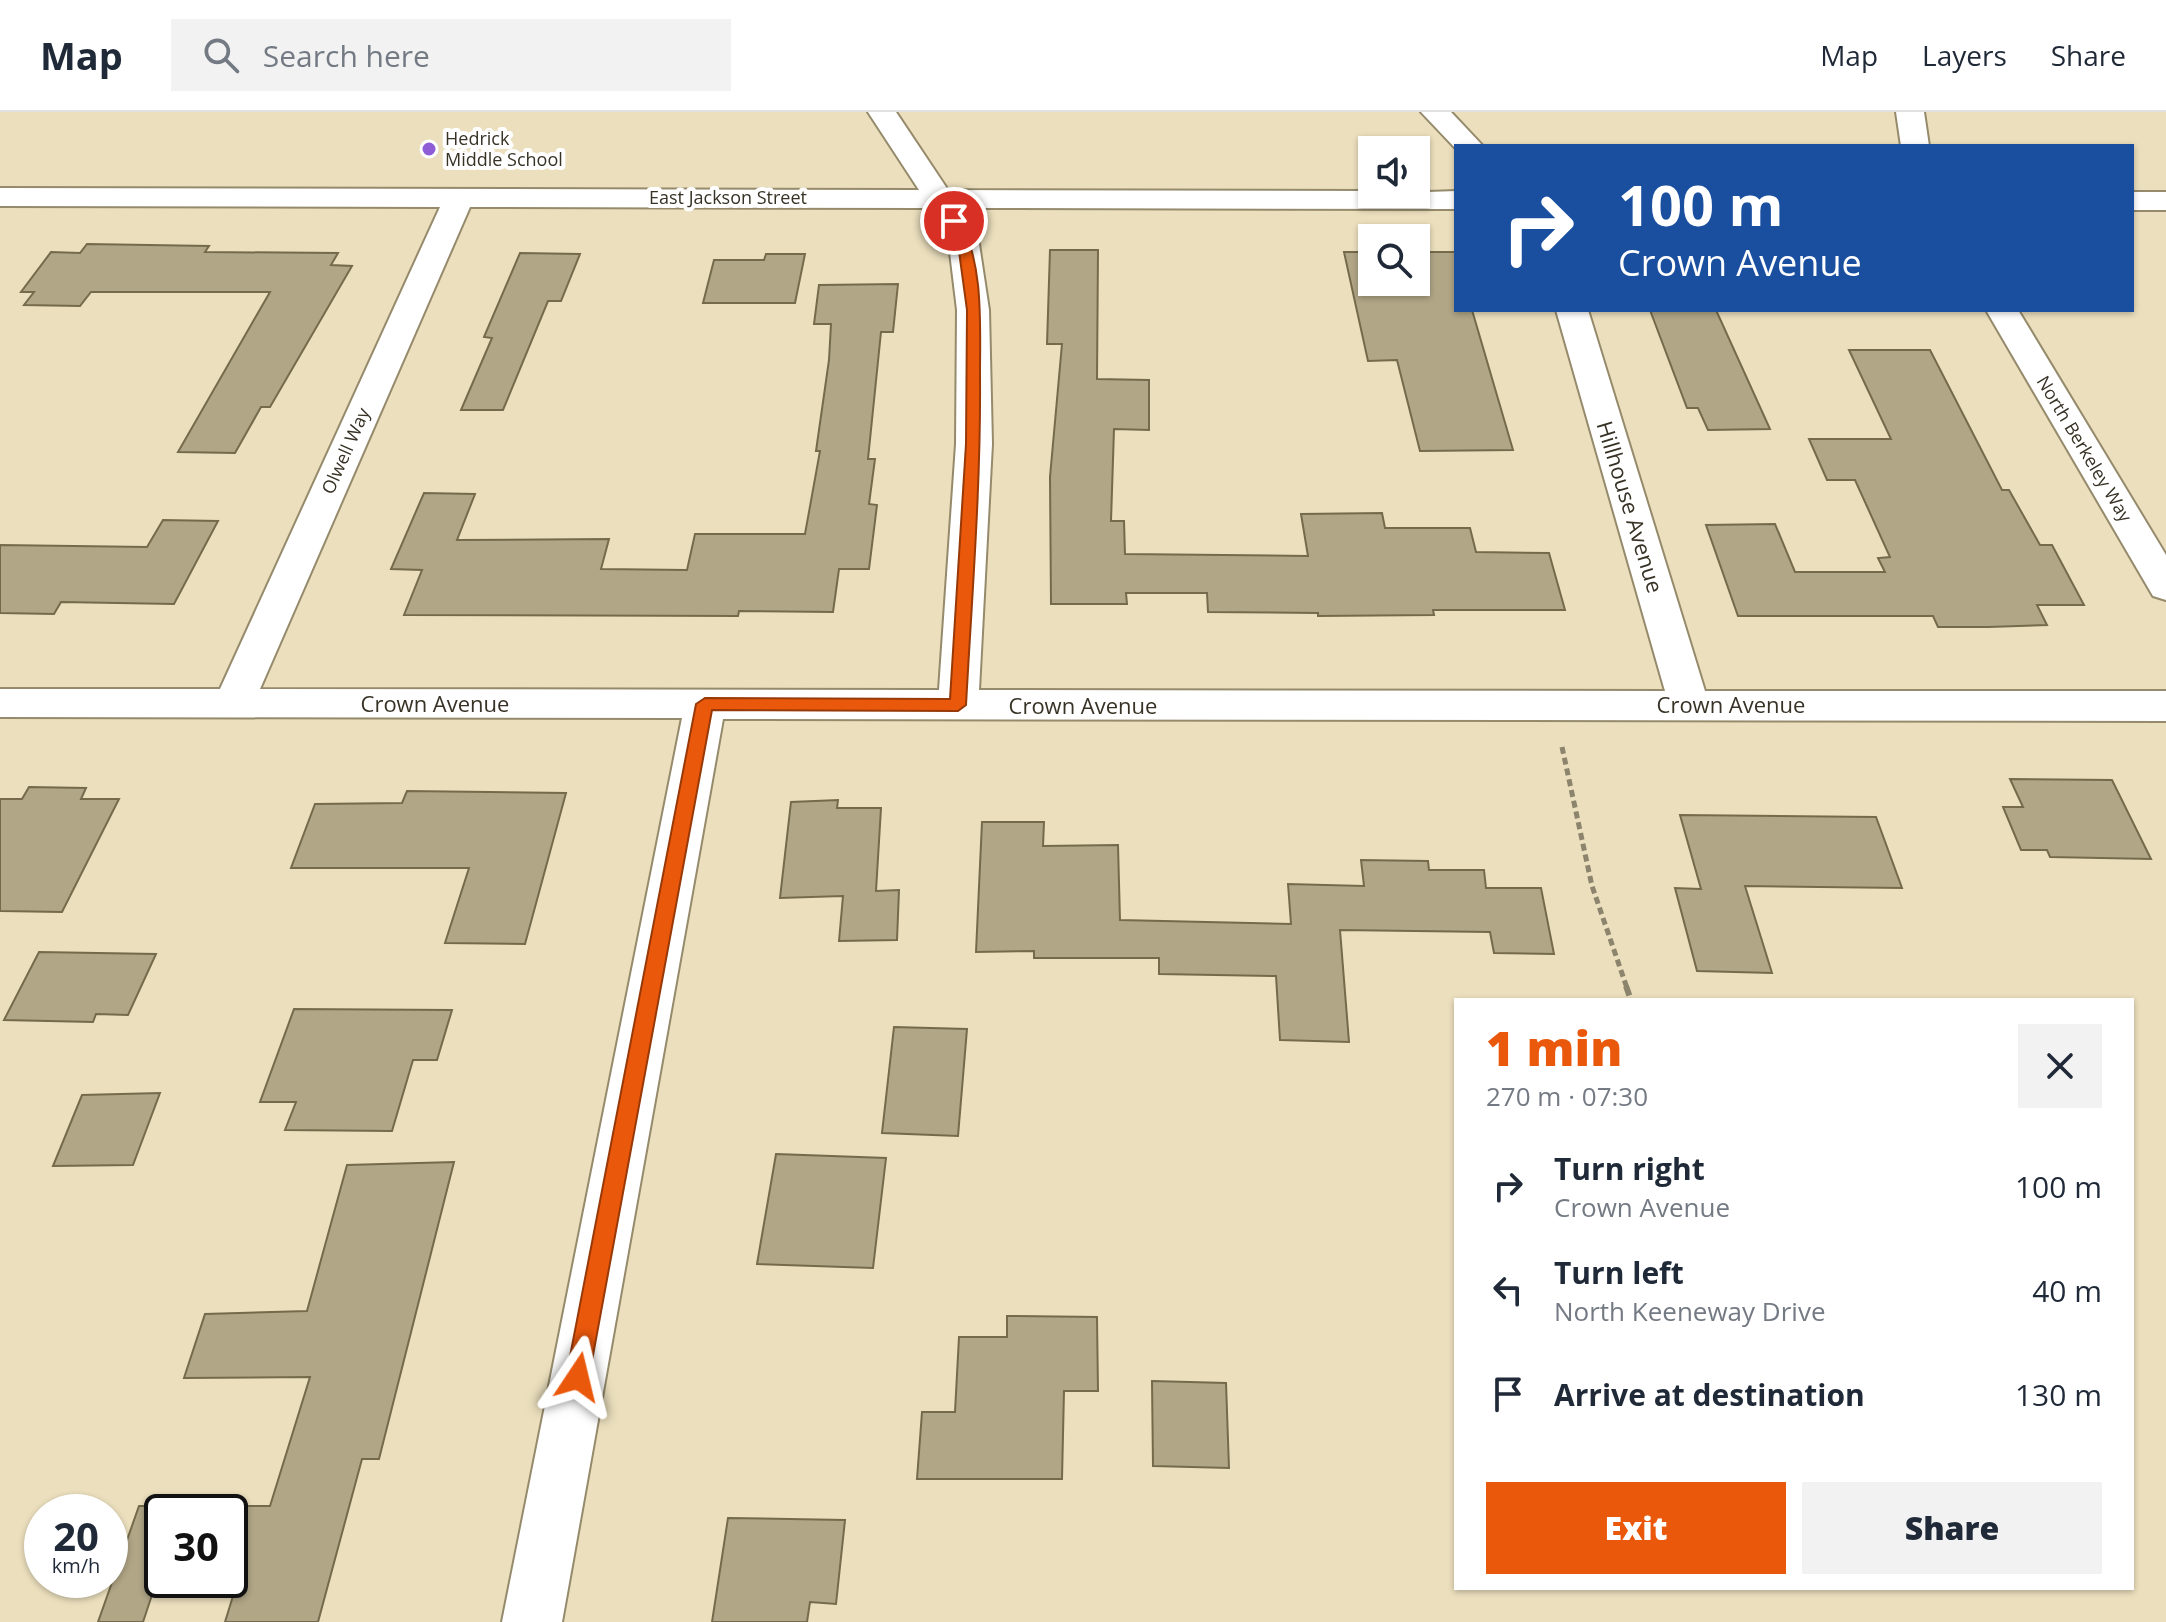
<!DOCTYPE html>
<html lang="en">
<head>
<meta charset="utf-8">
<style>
  :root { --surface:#fff; --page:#f2f2f3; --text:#1f2937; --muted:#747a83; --line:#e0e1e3; --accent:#ea580c }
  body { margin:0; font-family:"Open Sans",sans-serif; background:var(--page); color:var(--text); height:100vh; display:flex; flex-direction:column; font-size:30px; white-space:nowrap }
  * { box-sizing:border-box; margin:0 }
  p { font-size:26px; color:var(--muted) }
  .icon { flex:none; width:44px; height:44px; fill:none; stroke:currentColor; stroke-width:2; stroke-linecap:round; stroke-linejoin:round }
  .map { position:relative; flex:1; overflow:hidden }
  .drawer { position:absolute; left:1454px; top:886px; width:680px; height:592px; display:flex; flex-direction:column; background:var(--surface); border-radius:0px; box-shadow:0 2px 6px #0004 }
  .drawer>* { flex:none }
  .hud { position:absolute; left:1454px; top:32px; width:680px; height:168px; border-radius:0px; box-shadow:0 2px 6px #0004; background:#1a4fa0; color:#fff; overflow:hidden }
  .tools { position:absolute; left:1358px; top:24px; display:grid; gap:16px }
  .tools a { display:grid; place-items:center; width:72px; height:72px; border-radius:0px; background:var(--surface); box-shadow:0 2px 6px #0004; font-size:40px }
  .speed { position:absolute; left:24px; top:1382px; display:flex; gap:16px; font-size:40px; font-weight:700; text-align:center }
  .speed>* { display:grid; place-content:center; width:104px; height:104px; border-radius:50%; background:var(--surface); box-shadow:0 2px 6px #0004; line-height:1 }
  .speed small { font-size:20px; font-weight:400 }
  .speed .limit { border:4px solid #111; border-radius:12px; background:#fff; color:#111 }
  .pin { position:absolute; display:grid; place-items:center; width:68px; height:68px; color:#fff; margin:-34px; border:4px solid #fff; border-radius:50%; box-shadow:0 2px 8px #0007 }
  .me { position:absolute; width:88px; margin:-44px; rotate:10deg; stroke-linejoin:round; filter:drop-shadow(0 0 6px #0008) }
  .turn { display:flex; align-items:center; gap:28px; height:168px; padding:0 32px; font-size:36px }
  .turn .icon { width:104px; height:104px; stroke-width:2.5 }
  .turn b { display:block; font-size:56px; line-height:68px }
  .round { display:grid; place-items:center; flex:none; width:84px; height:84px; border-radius:0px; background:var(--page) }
  .overview { display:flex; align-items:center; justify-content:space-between; height:136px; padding:0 32px }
  h1 { font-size:48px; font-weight:800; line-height:60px; color:var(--accent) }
  .cta { display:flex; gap:16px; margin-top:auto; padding:16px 32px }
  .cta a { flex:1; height:92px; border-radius:0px; background:var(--accent); color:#fff; font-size:32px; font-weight:800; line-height:92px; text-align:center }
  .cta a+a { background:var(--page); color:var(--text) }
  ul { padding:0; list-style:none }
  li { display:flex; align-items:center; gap:24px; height:104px; padding:0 32px }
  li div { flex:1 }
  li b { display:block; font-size:30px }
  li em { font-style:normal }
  header { display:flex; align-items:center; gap:48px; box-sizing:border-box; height:112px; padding:0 40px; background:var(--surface); border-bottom:2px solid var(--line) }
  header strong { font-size:38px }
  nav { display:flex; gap:44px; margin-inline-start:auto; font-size:28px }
  .search { width:560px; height:72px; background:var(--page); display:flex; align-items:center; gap:20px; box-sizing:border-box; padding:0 28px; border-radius:0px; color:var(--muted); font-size:30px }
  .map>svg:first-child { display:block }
</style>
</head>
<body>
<header>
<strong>Map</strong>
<div class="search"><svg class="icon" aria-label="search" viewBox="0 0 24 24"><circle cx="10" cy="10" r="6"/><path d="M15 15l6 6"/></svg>Search here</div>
<nav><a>Map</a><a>Layers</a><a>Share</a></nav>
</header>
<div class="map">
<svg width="2166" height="1510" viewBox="0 0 2166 1510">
  <rect width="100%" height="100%" fill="#ebdfbd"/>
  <g fill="#b1a686" stroke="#756b4c" stroke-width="2" fill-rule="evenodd">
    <polygon points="87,132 209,134 205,140 338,141 331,153 352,154 270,295 261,295 235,341 178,340 270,180 91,180 80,194 24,193 34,180 21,180 51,140 80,141"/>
    <polygon points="1050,138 1098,138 1097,267 1149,268 1149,318 1114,317 1111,409 1124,409 1125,442 1308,444 1301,402 1382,401 1385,416 1470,416 1476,440 1549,441 1565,498 1433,498 1434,503 1318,504 1318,501 1208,500 1207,481 1126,481 1127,492 1051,492 1050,365 1062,232 1047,232"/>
    <polygon points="1344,140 1372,140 1372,170 1416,170 1416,140 1456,140 1456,198 1472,198 1513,338 1420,339 1397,248 1368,249"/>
    <polygon points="520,141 580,142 561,189 548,189 503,298 461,298 492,226 484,225"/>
    <polygon points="766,142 805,142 795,191 703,191 714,148 764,148"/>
    <polygon points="898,172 893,220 881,220 868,347 875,347 869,392 877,393 869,457 839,457 833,500 739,499 738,504 404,503 422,458 391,457 424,381 475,382 457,428 609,427 601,457 687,458 695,422 805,422 820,339 816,339 829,248 831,212 814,212 819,173"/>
    <polygon points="1650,198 1716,198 1770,317 1708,318 1698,296 1687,296"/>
    <polygon points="1849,238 1930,238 2002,378 2009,378 2040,433 2052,433 2084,493 2037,493 2047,513 1988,515 1938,515 1933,504 1738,504 1706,413 1775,412 1795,460 1885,460 1878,446 1890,445 1855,368 1827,368 1809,327 1891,327"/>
    <polygon points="163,408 218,409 174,492 61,490 54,502 0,501 0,433 147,435"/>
    <polygon points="2010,667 2112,668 2151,747 2050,745 2047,738 2021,738 2003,695 2023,695"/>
    <polygon points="29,675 86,676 81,687 119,687 62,800 0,799 0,687 22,687"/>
    <polygon points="407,679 566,681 525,832 445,831 469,756 291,756 315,692 402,691"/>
    <polygon points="838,688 837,696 881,696 876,779 899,778 897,828 839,829 843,784 780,786 791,690"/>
    <polygon points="1680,703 1876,705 1902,776 1745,774 1772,861 1697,859 1675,776 1701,777"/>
    <polygon points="982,710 1044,710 1043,734 1118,733 1120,808 1291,812 1288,772 1364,774 1361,748 1428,749 1429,758 1484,758 1486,776 1541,776 1554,842 1494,841 1490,820 1340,818 1349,930 1280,928 1276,864 1159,862 1159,846 1034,846 1034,839 976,840"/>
    <polygon points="39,840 156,842 128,903 96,902 93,910 4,908"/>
    <polygon points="294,897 452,898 437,948 413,948 392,1019 285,1018 296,990 260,990"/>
    <polygon points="894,915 967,917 958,1024 882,1021"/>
    <polygon points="160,981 133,1053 53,1054 82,983"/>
    <polygon points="776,1042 886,1046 873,1156 757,1152"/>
    <path d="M454,1050L379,1347H362L318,1510H225L233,1484L152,1483L143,1510H98L139,1394H270L310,1265L184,1266L205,1202L307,1199L347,1053ZM162,1400H230V1468H162Z"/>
    <polygon points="1007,1204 1097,1205 1098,1279 1064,1279 1062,1367 917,1367 922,1300 955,1300 959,1225 1007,1225"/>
    <polygon points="1152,1269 1226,1271 1229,1356 1153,1354"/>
    <polygon points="728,1406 845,1408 836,1492 810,1490 807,1510 712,1510"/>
  </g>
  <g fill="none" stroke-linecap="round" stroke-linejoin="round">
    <g stroke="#958a6b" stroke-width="4">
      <g id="minor">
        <path d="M868,0H896L948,78L1372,79V82L1456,79V97L960,96L979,132L989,198L992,332L979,578L1665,579L1556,198H1588L1705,579H2166V609L723,607L562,1510H502L682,606L0,605V577H220L440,95L0,94V76L919,78ZM470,95L930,96L949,132L957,198L956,332L939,578L260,577Z"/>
        <polygon points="1421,0 1451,0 1483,34 1456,34 1456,37"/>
        <polygon points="1896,0 1924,0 1929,34 1901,34"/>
        <rect x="2132" y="80" width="34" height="18"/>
        <polygon points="1986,198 2018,198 2166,443 2166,488 2153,484"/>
      </g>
    </g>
    <polyline stroke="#8c846d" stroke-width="5" stroke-dasharray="7 4" stroke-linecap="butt" points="1562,635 1592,774 1627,876"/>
    <polyline stroke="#8c846d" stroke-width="6" stroke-dasharray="10 5" stroke-linecap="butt" points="1626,874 1631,888"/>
    <use href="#minor" fill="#fff" fill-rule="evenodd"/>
  </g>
  <path fill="#ea580c" stroke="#983908" stroke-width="2" d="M950,106H959C984,152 980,212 980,263C981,373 972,483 966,593L958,599L712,598L589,1265L586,1273L578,1276L570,1273L566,1265L696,592L705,586L950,587L966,332L967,198L958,132Z"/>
  <circle fill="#8f5dd6" stroke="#fff" stroke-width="3" cx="429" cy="37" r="8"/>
  <g text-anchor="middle" stroke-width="8" stroke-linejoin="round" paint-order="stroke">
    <g font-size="18" fill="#373225" stroke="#fff" text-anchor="start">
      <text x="445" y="33">Hedrick<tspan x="445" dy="21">Middle School</tspan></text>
    </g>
    <g font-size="18" fill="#373225" stroke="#fff">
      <text x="728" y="92">East Jackson Street</text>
      <text transform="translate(2084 337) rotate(59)" y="6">North Berkeley Way</text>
      <text transform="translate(346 339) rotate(-66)" y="6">Olwell Way</text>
    </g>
    <g font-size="22" fill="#373225" stroke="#fff">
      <text transform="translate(1630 395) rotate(73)" y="8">Hillhouse Avenue</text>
      <text x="435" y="600">Crown Avenue</text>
      <text x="1731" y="601">Crown Avenue</text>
      <text x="1083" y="602">Crown Avenue</text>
    </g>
  </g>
</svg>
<div class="tools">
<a><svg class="icon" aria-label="sound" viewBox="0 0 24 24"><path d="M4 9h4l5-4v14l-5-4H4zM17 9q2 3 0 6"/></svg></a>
<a><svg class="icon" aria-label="search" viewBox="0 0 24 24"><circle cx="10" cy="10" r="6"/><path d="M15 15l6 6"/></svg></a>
</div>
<div class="speed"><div>20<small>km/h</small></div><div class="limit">30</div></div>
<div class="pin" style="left:954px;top:109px;background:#d93025"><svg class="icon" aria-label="arrive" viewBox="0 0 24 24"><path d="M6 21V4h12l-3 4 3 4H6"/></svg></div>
<svg class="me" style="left:578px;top:1265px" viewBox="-20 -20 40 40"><path d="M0-17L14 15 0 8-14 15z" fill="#ea580c" stroke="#fff" stroke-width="4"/></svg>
<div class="hud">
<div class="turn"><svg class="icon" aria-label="right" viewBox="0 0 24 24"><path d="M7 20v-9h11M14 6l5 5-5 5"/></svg><div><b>100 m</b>Crown Avenue</div></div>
</div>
<section class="drawer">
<div class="overview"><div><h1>1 min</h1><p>270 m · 07:30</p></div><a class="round"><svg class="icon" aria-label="close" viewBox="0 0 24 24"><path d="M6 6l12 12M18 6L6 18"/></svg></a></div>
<ul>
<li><svg class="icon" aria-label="right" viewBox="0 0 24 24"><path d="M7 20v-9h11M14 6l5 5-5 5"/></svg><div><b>Turn right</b><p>Crown Avenue</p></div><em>100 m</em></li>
<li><svg class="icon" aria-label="left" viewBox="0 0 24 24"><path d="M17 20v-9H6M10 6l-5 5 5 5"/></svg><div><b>Turn left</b><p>North Keeneway Drive</p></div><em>40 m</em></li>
<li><svg class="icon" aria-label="arrive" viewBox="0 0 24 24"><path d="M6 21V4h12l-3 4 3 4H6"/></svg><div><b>Arrive at destination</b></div><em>130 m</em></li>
</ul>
<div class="cta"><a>Exit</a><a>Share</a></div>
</section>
</div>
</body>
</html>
